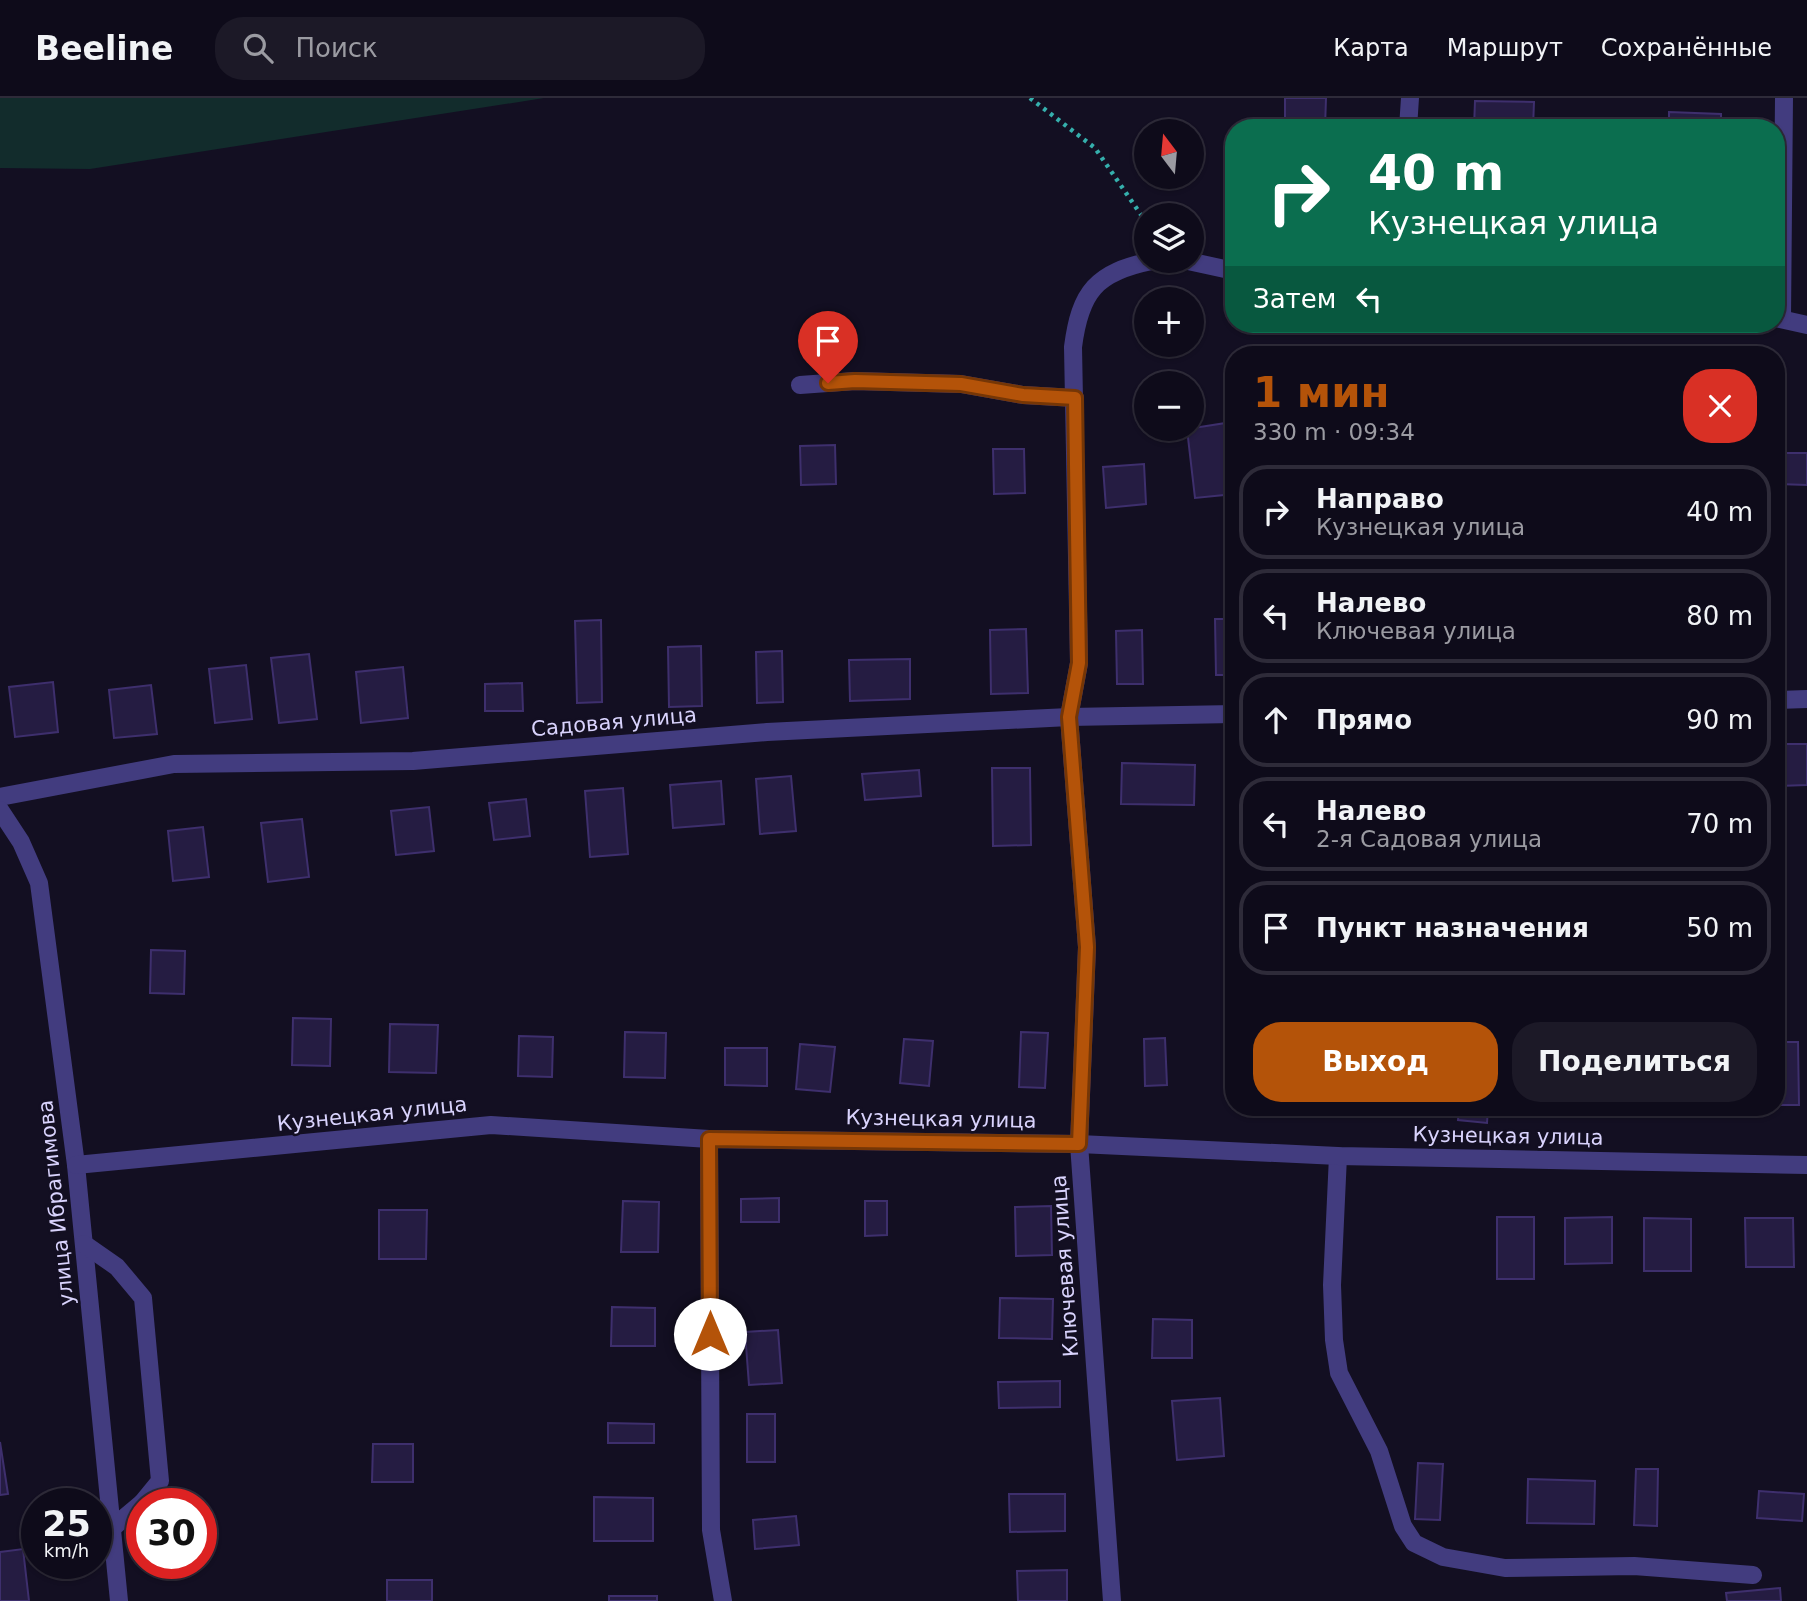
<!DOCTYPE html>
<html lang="ru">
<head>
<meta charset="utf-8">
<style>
  :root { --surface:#0e0b1a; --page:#1c1927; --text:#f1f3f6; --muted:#9b9ba2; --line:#2e2b39; --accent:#b45309 }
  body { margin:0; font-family:"DejaVu Sans",sans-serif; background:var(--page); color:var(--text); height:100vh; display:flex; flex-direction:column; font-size:26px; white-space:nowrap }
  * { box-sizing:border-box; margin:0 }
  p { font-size:23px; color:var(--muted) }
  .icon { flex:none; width:38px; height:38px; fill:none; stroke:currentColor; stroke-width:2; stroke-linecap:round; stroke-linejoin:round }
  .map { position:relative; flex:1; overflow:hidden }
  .side { position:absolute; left:1225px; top:248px; width:560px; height:770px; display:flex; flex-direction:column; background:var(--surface); border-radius:28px; box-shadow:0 2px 5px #0004,0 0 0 2px var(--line) }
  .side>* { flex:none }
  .hud { position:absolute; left:1225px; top:21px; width:560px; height:214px; border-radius:28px; box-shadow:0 2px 5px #0004,0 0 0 2px var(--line); background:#0b6e4f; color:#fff; overflow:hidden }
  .needle { width:46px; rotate:344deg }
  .buttons { position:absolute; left:1134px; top:21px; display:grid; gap:14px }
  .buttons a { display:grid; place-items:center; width:70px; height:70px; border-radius:50%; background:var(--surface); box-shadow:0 2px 5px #0004,0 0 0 2px var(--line); font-size:35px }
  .speed { position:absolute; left:21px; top:1390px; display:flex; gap:14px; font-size:35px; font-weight:700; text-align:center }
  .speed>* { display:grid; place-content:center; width:91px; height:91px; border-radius:50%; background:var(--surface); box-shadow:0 2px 5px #0004,0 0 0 2px var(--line); line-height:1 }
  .speed small { font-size:18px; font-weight:400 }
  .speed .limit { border:10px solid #d22; background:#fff; color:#111 }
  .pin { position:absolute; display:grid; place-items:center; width:60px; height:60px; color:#fff; margin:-72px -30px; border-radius:50% 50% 50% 0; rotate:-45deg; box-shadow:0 0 7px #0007 }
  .pin .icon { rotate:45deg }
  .me { position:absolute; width:77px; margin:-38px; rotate:0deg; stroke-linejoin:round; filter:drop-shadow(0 0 5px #0008) }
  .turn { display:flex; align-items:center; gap:24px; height:147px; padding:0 28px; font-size:32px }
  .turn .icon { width:91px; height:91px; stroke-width:2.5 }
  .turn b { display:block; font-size:49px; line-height:60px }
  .then { display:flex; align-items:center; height:66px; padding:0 28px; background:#0003; gap:14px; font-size:26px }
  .round { display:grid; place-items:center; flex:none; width:74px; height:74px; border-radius:28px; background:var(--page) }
  .headline { display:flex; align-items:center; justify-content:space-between; height:119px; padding:0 28px }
  h1 { font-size:42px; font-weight:700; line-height:52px; color:var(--accent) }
  .primary-button { display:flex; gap:14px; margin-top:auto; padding:14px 28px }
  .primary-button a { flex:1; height:80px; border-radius:28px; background:var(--accent); color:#fff; font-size:28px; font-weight:700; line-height:80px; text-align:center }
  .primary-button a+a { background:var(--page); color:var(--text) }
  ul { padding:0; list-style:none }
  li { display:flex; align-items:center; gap:21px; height:94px; margin:0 14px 10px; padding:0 14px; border:4px solid var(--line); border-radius:28px }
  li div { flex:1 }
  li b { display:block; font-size:26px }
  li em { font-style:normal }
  header { display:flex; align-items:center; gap:42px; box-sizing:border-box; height:98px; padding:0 35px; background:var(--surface); border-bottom:2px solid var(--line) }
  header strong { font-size:33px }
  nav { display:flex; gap:38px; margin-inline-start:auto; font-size:24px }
  .search { width:490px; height:63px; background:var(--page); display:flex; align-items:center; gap:18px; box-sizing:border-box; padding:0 24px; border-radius:28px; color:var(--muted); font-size:26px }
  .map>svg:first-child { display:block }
</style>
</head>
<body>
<header>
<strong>Beeline</strong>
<div class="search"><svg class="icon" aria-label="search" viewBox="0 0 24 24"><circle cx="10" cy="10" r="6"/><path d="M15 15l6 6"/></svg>Поиск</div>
<nav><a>Карта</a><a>Маршрут</a><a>Сохранённые</a></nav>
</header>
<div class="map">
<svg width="1807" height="1503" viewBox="0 0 1807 1503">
  <rect width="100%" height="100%" fill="#130f22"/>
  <polygon fill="#122c2c" points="0,0 544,0 90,71 0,70"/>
  <g fill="#251c42" stroke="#3e2f6d" stroke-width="2">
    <polygon points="1285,0 1326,0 1325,30 1285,30"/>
    <polygon points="1475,3 1534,4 1533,30 1474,30"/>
    <polygon points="1669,14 1721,16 1721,30 1669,30"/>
    <polygon points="1232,324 1234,396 1195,400 1187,331"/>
    <polygon points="835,347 836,386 801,387 800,348"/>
    <polygon points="993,351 1024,351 1025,395 994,396"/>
    <polygon points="1776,355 1807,355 1807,387 1776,386"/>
    <polygon points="1144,366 1146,406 1106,410 1103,369"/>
    <polygon points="1215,521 1234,521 1234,577 1216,577"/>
    <polygon points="601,522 602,604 577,605 575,523"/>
    <polygon points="1026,531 1028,595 991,596 990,532"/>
    <polygon points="1142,532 1143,586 1117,586 1116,533"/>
    <polygon points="701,548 702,608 669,609 668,549"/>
    <polygon points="782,553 783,604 757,605 756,554"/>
    <polygon points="309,556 317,621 279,625 271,560"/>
    <polygon points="910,561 910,601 850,603 849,562"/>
    <polygon points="246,567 252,621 215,625 209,571"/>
    <polygon points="403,569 408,620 361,625 356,574"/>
    <polygon points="53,584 58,634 15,639 9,589"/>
    <polygon points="522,585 523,613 485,613 485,586"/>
    <polygon points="151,587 157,636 114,640 109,592"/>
    <polygon points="1776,646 1807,646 1807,687 1776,688"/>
    <polygon points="1122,665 1195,667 1194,707 1121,706"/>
    <polygon points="992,670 1030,670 1031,747 993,748"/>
    <polygon points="919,672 921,698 865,702 862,676"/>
    <polygon points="791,678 796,733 760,736 756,681"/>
    <polygon points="721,683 724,726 673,730 670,687"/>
    <polygon points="623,690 628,756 590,759 585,693"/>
    <polygon points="526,701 530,738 494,742 489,705"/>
    <polygon points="429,709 434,753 396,757 391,713"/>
    <polygon points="302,721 309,779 268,784 261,725"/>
    <polygon points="203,729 209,779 173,783 168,733"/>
    <polygon points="151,852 185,853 184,896 150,895"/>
    <polygon points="293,920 331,921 330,968 292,967"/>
    <polygon points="390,926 438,927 436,975 389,974"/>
    <polygon points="625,934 666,935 665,980 624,979"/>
    <polygon points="1021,934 1048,935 1045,990 1019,989"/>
    <polygon points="519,938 553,939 552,979 518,978"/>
    <polygon points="1165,940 1167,987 1145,988 1144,941"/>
    <polygon points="904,941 933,943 929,988 900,985"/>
    <polygon points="1776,944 1798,944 1799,1007 1776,1007"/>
    <polygon points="800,946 835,949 830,994 796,991"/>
    <polygon points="725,950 767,950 767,988 725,987"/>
    <polygon points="1359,1010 1398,1010 1397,1018 1359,1012"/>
    <polygon points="1459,1010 1488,1010 1487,1025 1458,1022"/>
    <polygon points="1621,1010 1662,1010 1662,1016 1620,1013"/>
    <polygon points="779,1100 779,1124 741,1124 741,1101"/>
    <polygon points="623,1103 659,1104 658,1154 621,1154"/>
    <polygon points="865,1103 887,1103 887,1137 865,1138"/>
    <polygon points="1051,1108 1052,1157 1016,1158 1015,1109"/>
    <polygon points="379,1112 427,1112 426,1161 379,1161"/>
    <rect x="1497" y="1119" width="37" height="62"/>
    <polygon points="1612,1119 1612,1165 1565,1166 1565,1120"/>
    <polygon points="1644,1120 1691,1121 1691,1173 1644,1173"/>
    <polygon points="1745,1120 1793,1120 1794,1169 1746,1169"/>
    <polygon points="1000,1200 1053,1201 1052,1241 999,1240"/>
    <polygon points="612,1209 655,1210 655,1248 611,1248"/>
    <polygon points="1153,1221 1192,1222 1192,1260 1152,1260"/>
    <polygon points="778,1232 782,1285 749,1287 745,1234"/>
    <polygon points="1060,1283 1060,1309 999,1310 998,1284"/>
    <polygon points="1220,1300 1224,1358 1177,1362 1172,1303"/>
    <rect x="747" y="1316" width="28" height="48"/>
    <polygon points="608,1325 654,1326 654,1345 608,1345"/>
    <polygon points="0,1344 8,1396 0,1397"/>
    <polygon points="373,1346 413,1346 413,1384 372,1384"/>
    <polygon points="1418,1365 1443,1366 1440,1422 1415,1421"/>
    <polygon points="1636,1371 1658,1371 1657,1428 1634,1427"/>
    <polygon points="1528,1381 1595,1383 1594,1426 1527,1425"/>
    <polygon points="1759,1393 1804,1396 1802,1423 1757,1420"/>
    <polygon points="1009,1396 1065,1396 1065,1433 1010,1434"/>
    <polygon points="594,1399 653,1400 653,1443 594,1443"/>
    <polygon points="796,1418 799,1447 755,1451 753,1422"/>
    <polygon points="23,1451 29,1503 0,1503 0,1454"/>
    <polygon points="1067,1472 1067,1503 1018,1503 1017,1473"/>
    <rect x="387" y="1482" width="45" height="21"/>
    <polygon points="1780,1490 1781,1503 1727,1503 1726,1495"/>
    <rect x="609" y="1498" width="48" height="5"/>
  </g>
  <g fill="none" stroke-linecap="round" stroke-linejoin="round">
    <polyline stroke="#35afac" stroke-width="4.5" stroke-dasharray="3.5 5" stroke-linecap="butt" points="1030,0 1095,50 1146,124"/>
    <g stroke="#423c7f" stroke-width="18">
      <polyline points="1408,30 1410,0"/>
      <polyline points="1188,163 1234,173"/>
      <polyline points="1776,220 1807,227"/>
      <polyline points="1782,220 1784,0"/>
      <polyline points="800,287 855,283 961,286 1023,297 1075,300"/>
      <polyline points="1776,602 1807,601"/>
      <polyline points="0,699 174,666 413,663 767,634 1069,619 1234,616"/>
      <polyline points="0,712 21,744 39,785 76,1067 119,1503"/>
      <polyline points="709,1041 711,1432 723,1503"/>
      <polyline points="1338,1058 1332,1187 1334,1242 1339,1275 1379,1353 1403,1428 1414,1445 1443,1459 1505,1470 1634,1468 1753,1477"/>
      <polyline points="76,1067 491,1027 709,1041 1079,1046 1338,1058 1807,1067"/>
      <polyline points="84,1146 117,1169 143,1200 160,1383 142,1405"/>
      <polyline points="111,1431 142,1405"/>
      <path d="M1112,1503L1079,1046L1087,849L1069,619L1079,565L1073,249C1080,194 1096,174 1152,163"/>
    </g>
  </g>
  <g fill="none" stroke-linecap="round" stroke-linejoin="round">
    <g stroke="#753606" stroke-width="18">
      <polyline id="route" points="710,1236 709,1041 1079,1046 1087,849 1069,619 1079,565 1075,300 1023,297 961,286 855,283 828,285"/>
    </g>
    <use href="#route" stroke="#b45309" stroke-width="12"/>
  </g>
  <g text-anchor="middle" stroke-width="5" stroke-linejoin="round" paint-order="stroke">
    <g font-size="21" fill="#d9d3fd" stroke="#130f22">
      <text transform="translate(614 624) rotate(-5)" y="7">Садовая улица</text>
      <text transform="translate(372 1016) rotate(-6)" y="7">Кузнецкая улица</text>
      <text transform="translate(941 1021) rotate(1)" y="7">Кузнецкая улица</text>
      <text transform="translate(1508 1038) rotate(1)" y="7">Кузнецкая улица</text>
      <text transform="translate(56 1105) rotate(-96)" y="7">улица Ибрагимова</text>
      <text transform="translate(1065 1168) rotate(-94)" y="7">Ключевая улица</text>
    </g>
  </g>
</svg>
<div class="buttons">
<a><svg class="needle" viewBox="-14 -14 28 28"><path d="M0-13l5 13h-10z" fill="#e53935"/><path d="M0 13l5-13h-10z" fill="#9b9ba2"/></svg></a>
<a><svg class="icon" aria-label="layers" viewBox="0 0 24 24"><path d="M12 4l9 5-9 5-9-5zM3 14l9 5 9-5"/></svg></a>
<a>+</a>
<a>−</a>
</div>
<div class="speed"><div>25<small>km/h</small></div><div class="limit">30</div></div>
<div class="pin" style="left:828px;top:285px;background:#d93025"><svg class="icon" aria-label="arrive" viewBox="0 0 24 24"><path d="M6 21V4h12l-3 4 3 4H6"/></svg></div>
<svg class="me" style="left:710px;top:1236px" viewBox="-20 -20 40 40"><circle r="19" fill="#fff"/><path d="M0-13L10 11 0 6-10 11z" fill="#b45309"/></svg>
<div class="hud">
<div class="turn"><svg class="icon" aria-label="right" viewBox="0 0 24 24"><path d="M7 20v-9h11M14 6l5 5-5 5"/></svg><div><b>40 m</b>Кузнецкая улица</div></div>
<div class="then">Затем<svg class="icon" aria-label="left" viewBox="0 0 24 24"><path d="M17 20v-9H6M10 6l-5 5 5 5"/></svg></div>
</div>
<section class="side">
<div class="headline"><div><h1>1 мин</h1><p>330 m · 09:34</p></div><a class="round" style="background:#d93025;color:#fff"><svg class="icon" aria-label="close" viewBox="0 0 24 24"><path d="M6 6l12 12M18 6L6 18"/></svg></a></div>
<ul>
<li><svg class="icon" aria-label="right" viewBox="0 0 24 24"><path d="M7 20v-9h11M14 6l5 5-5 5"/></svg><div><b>Направо</b><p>Кузнецкая улица</p></div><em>40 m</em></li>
<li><svg class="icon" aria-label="left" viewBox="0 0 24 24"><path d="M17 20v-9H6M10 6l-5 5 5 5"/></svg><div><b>Налево</b><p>Ключевая улица</p></div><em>80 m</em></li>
<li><svg class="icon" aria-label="ahead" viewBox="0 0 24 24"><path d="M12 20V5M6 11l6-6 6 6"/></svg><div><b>Прямо</b></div><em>90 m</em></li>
<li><svg class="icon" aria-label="left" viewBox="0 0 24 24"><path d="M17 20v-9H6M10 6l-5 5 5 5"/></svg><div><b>Налево</b><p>2-я Садовая улица</p></div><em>70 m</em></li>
<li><svg class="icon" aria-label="arrive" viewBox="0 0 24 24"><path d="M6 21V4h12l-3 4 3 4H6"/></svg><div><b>Пункт назначения</b></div><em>50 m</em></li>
</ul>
<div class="primary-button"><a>Выход</a><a>Поделиться</a></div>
</section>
</div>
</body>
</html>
